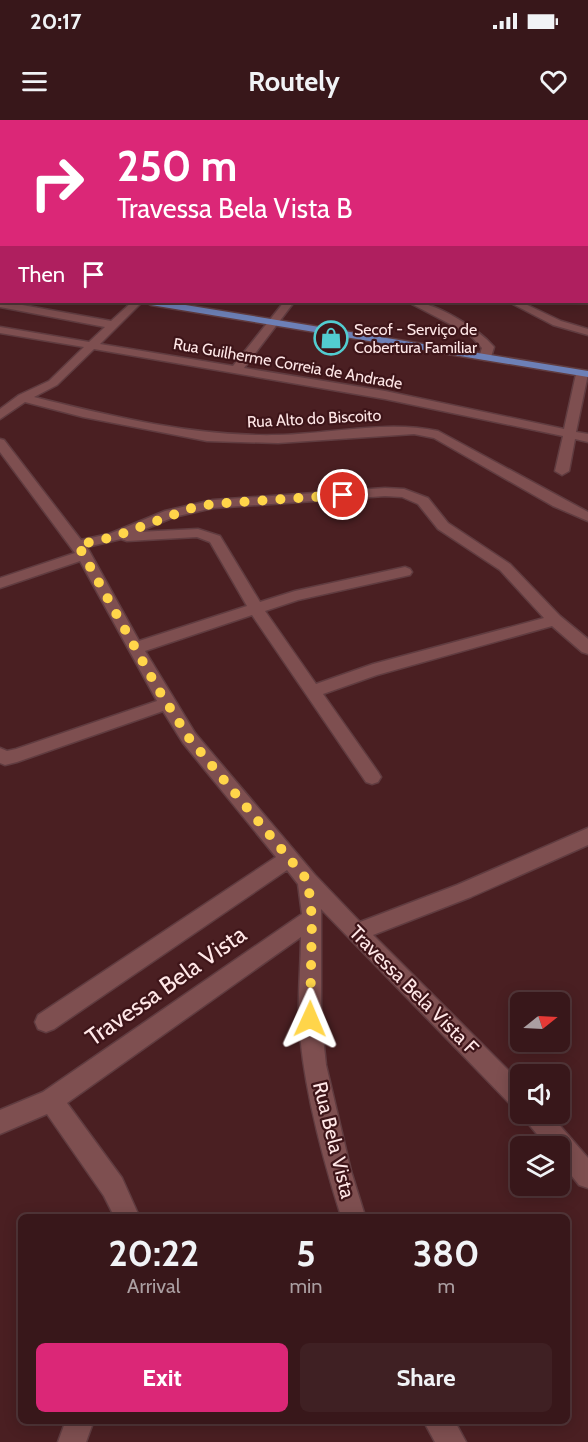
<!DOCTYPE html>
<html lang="en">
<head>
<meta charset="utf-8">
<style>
  :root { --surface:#38171a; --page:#3f2023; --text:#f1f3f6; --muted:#ab9fa2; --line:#523639; --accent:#db2777 }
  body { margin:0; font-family:Cabin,sans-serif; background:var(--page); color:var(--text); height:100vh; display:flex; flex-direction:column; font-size:22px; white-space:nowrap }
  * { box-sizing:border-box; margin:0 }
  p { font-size:20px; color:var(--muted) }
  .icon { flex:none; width:33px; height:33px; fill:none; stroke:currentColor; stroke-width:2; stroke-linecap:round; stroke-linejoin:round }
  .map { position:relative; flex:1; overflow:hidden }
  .drawer { position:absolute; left:18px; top:1094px; width:552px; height:210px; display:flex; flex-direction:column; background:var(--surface); border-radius:9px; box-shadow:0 3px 15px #0003,0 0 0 2px var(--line) }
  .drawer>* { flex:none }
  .hud { position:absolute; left:0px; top:0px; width:588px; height:183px; box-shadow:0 3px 15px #0003,0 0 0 2px var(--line); background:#db2777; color:#fff; overflow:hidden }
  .needle { width:39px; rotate:72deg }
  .controls { position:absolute; left:510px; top:872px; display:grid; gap:12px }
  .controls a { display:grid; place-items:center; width:60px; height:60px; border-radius:9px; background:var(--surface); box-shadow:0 3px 15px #0003,0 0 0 2px var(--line); font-size:30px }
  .pin { position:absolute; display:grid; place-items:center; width:51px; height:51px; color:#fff; margin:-26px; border:3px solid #fff; border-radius:50%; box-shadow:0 2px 6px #0007 }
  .me { position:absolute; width:66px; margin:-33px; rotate:1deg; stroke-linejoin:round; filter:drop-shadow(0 0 4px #0008) }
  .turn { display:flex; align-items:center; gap:21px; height:126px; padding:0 18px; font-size:27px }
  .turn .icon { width:78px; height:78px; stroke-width:2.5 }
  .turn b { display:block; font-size:42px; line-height:51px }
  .then { display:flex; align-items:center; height:57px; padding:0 18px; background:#0003; gap:12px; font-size:22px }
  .eta { display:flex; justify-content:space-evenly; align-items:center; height:102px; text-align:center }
  .eta b { font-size:36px; font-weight:700; line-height:42px }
  .action { display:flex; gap:12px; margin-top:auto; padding:12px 18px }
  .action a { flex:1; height:69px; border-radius:9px; background:var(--accent); color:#fff; font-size:24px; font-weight:700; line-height:69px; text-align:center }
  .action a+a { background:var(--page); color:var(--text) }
  .status { display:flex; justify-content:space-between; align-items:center; height:42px; padding:0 30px; background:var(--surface); direction:ltr }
  .status svg { height:16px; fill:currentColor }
  header { display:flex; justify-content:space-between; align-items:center; height:78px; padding:0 18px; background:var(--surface); font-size:27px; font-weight:700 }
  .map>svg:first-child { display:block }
</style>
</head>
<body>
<div class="status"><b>20:17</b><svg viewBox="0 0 49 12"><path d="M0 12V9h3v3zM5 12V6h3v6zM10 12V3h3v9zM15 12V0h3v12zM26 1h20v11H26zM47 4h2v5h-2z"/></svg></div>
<header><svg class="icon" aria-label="menu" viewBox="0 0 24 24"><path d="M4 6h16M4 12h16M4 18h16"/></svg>Routely<svg class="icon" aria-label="heart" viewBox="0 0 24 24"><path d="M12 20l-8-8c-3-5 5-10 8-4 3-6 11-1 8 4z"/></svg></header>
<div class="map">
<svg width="588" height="1322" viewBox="0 0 588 1322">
  <rect width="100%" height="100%" fill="#4a1f22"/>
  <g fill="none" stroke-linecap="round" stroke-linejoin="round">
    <g stroke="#603c40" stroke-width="3">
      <g id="minor">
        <polygon points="35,0 44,0 34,2"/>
        <polygon points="93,0 101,0 92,2"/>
        <polygon points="152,0 165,2 153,2"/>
        <polygon points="232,0 240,0 231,2"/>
        <polygon points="273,0 281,0 272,2"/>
        <rect x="0" y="15" width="2" height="4"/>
        <rect x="0" y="29" width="2" height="4"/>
        <rect x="586" y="81" width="2" height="6"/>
        <rect x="0" y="97" width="2" height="6"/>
        <rect x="0" y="113" width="2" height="6"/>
        <polygon points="2,127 2,134 0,134 0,128"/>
        <rect x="586" y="168" width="2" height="7"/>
        <path d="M0,181L111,201L132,182H142L100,224L233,246L284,182H294L244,248L385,271L564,309L576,254L582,251L586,252L588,254L576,312L588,314V322L575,319L569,351L562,355L555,351L563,316L385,279L94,229L57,265L34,277C114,297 196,317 278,315C331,314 386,300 438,311L588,392V401L553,386L434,318L414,314L278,323L207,321L83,297L25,282L0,299V289L19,275L49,261L84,227L0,213V207L89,222L105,207L0,187Z"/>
        <path d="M408,182C431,179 479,209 494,227L491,237L485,240L481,239L479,237L482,228L469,214Z"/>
        <polygon points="509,182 521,182 561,201 588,209 588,215 553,205"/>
        <path d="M0,319L4,320L81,420L109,414L165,391L213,380L385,368L404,369L428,378L448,403L510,444L560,496L588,519V534L582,532L552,506L377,555L323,574L378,652L381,657L378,662L372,664L366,662L252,495L145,531L195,613L315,755L360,802L457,765L588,708V725L471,777L373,815L520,962V990L512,986L321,789V899L326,945L351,1051L365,1096H341C322,1036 302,962 299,899C298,872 301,844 301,817L67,983L122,1058L139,1096H114L104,1076L47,994L0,1014V990L43,972L302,794L298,764L287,750L54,909L46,912L38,909L35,902L38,895L276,737L183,623L163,591L17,642L5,645L0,643V628L7,631L16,629L157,581L80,441L0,468V458L75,433L0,332ZM385,376L402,377L418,384L438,409L500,450L544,498L373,544L316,564L265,491L298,480L410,455L412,452L410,449L405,447L295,471L260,482L220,416L198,409L138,412L174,397L213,388ZM197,417L210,422L247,486L139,521L87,427L121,419L127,421Z"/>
        <polygon points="522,993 549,993 588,1038 588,1068 579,1065 560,1041 560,1026 547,1026 526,1001"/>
        <polygon points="66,1300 94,1300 86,1322 58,1322"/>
        <polygon points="423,1300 454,1300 466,1322 435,1322"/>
      </g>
    </g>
    <g stroke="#603c40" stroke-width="3">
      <g id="major">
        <polygon points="198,0 208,0 197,2"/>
        <rect x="0" y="65" width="2" height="6"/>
        <rect x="0" y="145" width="2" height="6"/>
        <polygon points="146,182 167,182 588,251 588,257 151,185"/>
      </g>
    </g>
    <use href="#minor" fill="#7e4f50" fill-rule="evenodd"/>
    <use href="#major" fill="#6d80b7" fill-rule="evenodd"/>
  </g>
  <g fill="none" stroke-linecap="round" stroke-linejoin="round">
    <polyline stroke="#ffd54a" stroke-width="10" stroke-dasharray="0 18" points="310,899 312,798 308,761 189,618 158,569 78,425 113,417 192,388 213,384 343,375"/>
  </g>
  <defs>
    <g id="shop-ring" transform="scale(1.725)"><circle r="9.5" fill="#3e1519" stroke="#52ccd0" stroke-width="1.5"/><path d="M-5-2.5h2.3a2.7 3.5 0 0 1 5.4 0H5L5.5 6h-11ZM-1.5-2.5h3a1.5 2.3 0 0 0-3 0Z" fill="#52ccd0"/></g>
  </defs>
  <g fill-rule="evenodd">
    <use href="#shop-ring" x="331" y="218"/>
  </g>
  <g text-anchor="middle" stroke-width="4.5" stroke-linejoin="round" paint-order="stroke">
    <g font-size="16" fill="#ffe7e7" stroke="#3e1519" text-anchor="start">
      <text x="354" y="215">Secof - Serviço de<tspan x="354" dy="18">Cobertura Familiar</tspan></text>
    </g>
    <g font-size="16" fill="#ffe7e7" stroke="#3e1519">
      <text transform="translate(288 243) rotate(10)" y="6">Rua Guilherme Correia de Andrade</text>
      <text transform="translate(314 298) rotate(-3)" y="6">Rua Alto do Biscoito</text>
    </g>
    <g font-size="20" fill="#ffe7e7" stroke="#3e1519">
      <text transform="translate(414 870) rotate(45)" y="7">Travessa Bela Vista F</text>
      <text transform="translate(334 1020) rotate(76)" y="7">Rua Bela Vista</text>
    </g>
    <g font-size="24" fill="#ffe7e7" stroke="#3e1519">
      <text transform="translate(166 866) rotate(-35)" y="8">Travessa Bela Vista</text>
    </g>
  </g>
</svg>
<div class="controls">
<a><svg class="needle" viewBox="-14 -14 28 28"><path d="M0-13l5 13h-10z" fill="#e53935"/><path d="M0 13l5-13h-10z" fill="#ab9fa2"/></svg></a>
<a><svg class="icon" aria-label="sound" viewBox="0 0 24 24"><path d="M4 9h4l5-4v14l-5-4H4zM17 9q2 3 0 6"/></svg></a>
<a><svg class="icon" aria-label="layers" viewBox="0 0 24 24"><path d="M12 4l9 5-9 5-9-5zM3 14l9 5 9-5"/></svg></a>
</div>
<div class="pin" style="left:343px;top:375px;background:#d93025"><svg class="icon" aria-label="arrive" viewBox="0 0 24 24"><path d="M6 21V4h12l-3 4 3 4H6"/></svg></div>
<svg class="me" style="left:310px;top:899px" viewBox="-20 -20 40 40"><path d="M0-17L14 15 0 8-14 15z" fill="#ffd54a" stroke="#fff" stroke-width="4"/></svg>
<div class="hud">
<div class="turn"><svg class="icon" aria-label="right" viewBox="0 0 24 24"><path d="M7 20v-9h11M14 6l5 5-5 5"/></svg><div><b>250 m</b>Travessa Bela Vista B</div></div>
<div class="then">Then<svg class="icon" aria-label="arrive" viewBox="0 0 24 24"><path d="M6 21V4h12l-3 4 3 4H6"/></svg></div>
</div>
<section class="drawer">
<div class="eta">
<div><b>20:22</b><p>Arrival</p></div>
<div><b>5</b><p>min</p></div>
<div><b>380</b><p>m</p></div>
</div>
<div class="action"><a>Exit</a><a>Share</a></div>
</section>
</div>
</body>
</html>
